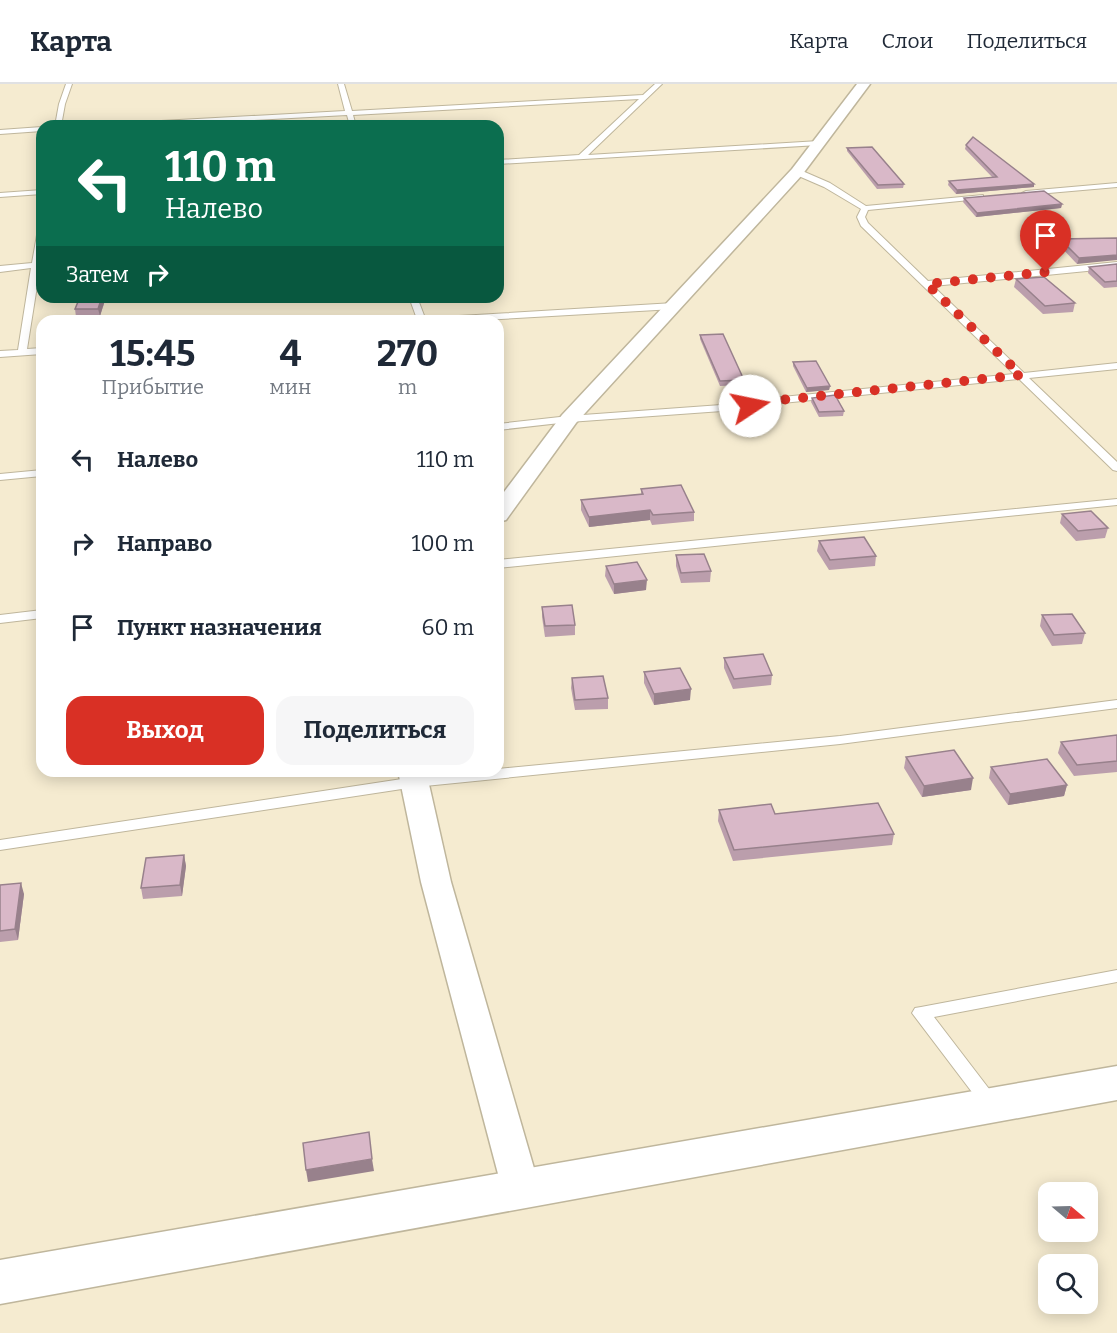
<!DOCTYPE html>
<html lang="ru">
<head>
<meta charset="utf-8">
<style>
  :root { --surface:#fff; --page:#f6f6f7; --text:#1f2937; --muted:#747a83; --line:#e0e1e3; --accent:#d93025 }
  body { margin:0; font-family:Bitter,serif; background:var(--page); color:var(--text); height:100vh; display:flex; flex-direction:column; font-size:22px; white-space:nowrap }
  * { box-sizing:border-box; margin:0 }
  p { font-size:20px; color:var(--muted) }
  .icon { flex:none; width:33px; height:33px; fill:none; stroke:currentColor; stroke-width:2; stroke-linecap:round; stroke-linejoin:round }
  .map { position:relative; flex:1; overflow:hidden }
  .sheet { position:absolute; left:36px; top:231px; width:468px; height:462px; display:flex; flex-direction:column; background:var(--surface); border-radius:18px; box-shadow:0 3px 15px #0003 }
  .sheet>* { flex:none }
  .top-card { position:absolute; left:36px; top:36px; width:468px; height:183px; border-radius:18px; box-shadow:0 3px 15px #0003; background:#0b6e4f; color:#fff; overflow:hidden }
  .needle { width:39px; rotate:109deg }
  .tools { position:absolute; left:1038px; top:1098px; display:grid; gap:12px }
  .tools a { display:grid; place-items:center; width:60px; height:60px; border-radius:12px; background:var(--surface); box-shadow:0 3px 15px #0003; font-size:30px }
  .pin { position:absolute; display:grid; place-items:center; width:51px; height:51px; color:#fff; margin:-62px -26px; border-radius:50% 50% 50% 0; rotate:-45deg; box-shadow:0 0 6px #0007 }
  .pin .icon { rotate:45deg }
  .me { position:absolute; width:66px; margin:-33px; rotate:79deg; stroke-linejoin:round; filter:drop-shadow(0 0 4px #0008) }
  .turn { display:flex; align-items:center; gap:21px; height:126px; padding:0 30px; font-size:27px }
  .turn .icon { width:78px; height:78px; stroke-width:2.5 }
  .turn b { display:block; font-size:42px; line-height:51px }
  .then { display:flex; align-items:center; height:57px; padding:0 30px; background:#0003; gap:12px; font-size:22px }
  .eta { display:flex; justify-content:space-evenly; align-items:center; height:102px; text-align:center }
  .eta b { font-size:36px; font-weight:700; line-height:42px }
  .cta { display:flex; gap:12px; margin-top:auto; padding:12px 30px }
  .cta a { flex:1; height:69px; border-radius:18px; background:var(--accent); color:#fff; font-size:24px; font-weight:700; line-height:69px; text-align:center }
  .cta a+a { background:var(--page); color:var(--text) }
  ul { padding:0; list-style:none }
  li { display:flex; align-items:center; gap:18px; height:84px; padding:0 30px }
  li div { flex:1 }
  li b { display:block; font-size:22px }
  li em { font-style:normal }
  header { display:flex; align-items:center; gap:36px; box-sizing:border-box; height:84px; padding:0 30px; background:var(--surface); border-bottom:2px solid var(--line) }
  header strong { font-size:28px }
  nav { display:flex; gap:33px; margin-inline-start:auto; font-size:21px }
  .map>svg:first-child { display:block }
</style>
</head>
<body>
<header>
<strong>Карта</strong>
<nav><a>Карта</a><a>Слои</a><a>Поделиться</a></nav>
</header>
<div class="map">
<svg width="1117" height="1249" viewBox="0 0 1117 1249">
  <rect width="100%" height="100%" fill="#f5ebd0"/>
  <g fill="none" stroke-linecap="round" stroke-linejoin="round">
    <g stroke="#bfb69c" stroke-width="2">
      <g id="service">
        <polygon points="66,0 72,0 65,20 61,42 55,42 59,20"/>
        <polygon points="338,0 344,0 352,27 643,11 655,0 662,0 588,71 819,57 822,59 819,61 498,80 498,76 579,71 639,15 353,31 356,42 350,42 347,31 145,42 104,42 107,40 345,27"/>
        <polygon points="42,43 42,47 0,50 0,46"/>
        <polygon points="794,86 800,86 830,99 866,122 983,111 983,115 980,115 868,126 865,133 868,139 928,197 1117,178 1117,184 933,202 1024,289 1117,279 1117,285 1029,294 1117,378 1117,387 1113,386 1019,295 763,321 750,325 569,338 498,346 498,340 569,332 749,319 762,315 1014,290 861,142 857,133 861,125 824,103 794,90"/>
        <polygon points="1117,99 1117,103 1026,111 1022,109 1026,107"/>
        <polygon points="42,106 42,110 0,113 0,109"/>
        <polygon points="39,140 42,140 42,183 40,183 27,265 42,264 42,270 0,273 0,267 18,266 31,184 0,188 0,182 32,179"/>
        <polygon points="409,213 417,213 425,234 674,219 678,222 674,225 466,237 415,237 417,235"/>
        <polygon points="42,386 42,392 0,396 0,390"/>
        <polygon points="1117,415 1117,421 498,484 498,476"/>
        <polygon points="42,526 42,534 0,539 0,531"/>
        <polygon points="1117,616 1117,624 840,660 415,703 0,766 0,756 415,693 498,687 498,685 840,652"/>
        <polygon points="1117,886 1117,898 934,933 996,1014 999,1019 996,1024 990,1026 984,1024 912,929 915,924 921,923"/>
      </g>
    </g>
    <g stroke="#bfb69c" stroke-width="3">
      <g id="minor">
        <polygon points="857,0 870,0 802,91 576,339 506,436 498,438 498,416 562,331 792,85"/>
        <polygon points="398,687 426,687 451,798 540,1105 534,1116 521,1121 508,1116 502,1105 421,798"/>
      </g>
    </g>
    <g stroke="#bfb69c" stroke-width="3">
      <polygon id="tertiary" points="1117,982 1117,1016 0,1220 0,1176"/>
    </g>
    <use href="#service" fill="#fff" fill-rule="evenodd"/>
    <use href="#minor" fill="#fff" fill-rule="evenodd"/>
    <use href="#tertiary" fill="#fff" fill-rule="evenodd"/>
  </g>
  <g fill="#bb9eac">
    <polygon points="966,61 1034,103 956,110 948,101 949,97 993,94 965,65"/>
    <polygon points="847,64 904,100 903,104 877,105 847,67"/>
    <polygon points="964,114 1062,120 1061,124 976,133 963,118"/>
    <polygon points="1117,154 1077,180 1059,161 1060,155"/>
    <polygon points="1117,180 1117,203 1104,204 1088,189 1089,183"/>
    <polygon points="1016,195 1075,219 1073,228 1043,230 1014,203"/>
    <polygon points="106,213 100,232 76,233 75,225"/>
    <polygon points="700,251 744,296 743,301 720,302 700,255"/>
    <polygon points="793,278 830,302 829,306 806,308 793,282"/>
    <polygon points="812,314 844,327 843,332 819,333 811,318"/>
    <polygon points="641,405 694,428 694,437 652,441 650,436 589,443 581,426 581,416 641,410"/>
    <polygon points="1062,430 1108,444 1105,454 1076,457 1060,439"/>
    <polygon points="819,457 876,472 875,482 829,486 817,467"/>
    <polygon points="676,471 711,487 710,498 681,499 676,482"/>
    <polygon points="606,482 646,506 614,510 605,492"/>
    <polygon points="542,523 575,541 575,551 545,553 542,533"/>
    <polygon points="1042,531 1085,549 1082,560 1052,562 1040,542"/>
    <polygon points="724,574 772,591 771,601 733,605 724,584"/>
    <polygon points="644,588 690,616 654,621 644,599"/>
    <polygon points="572,594 608,614 608,625 575,626 571,604"/>
    <polygon points="1117,651 1117,688 1074,692 1058,669 1061,658"/>
    <polygon points="906,673 971,706 922,713 904,684"/>
    <polygon points="991,683 1067,701 1064,712 1008,721 989,694"/>
    <polygon points="719,726 775,730 894,750 892,761 733,777 718,737"/>
    <polygon points="184,771 186,782 182,812 143,815 141,804"/>
    <polygon points="0,801 24,810 18,856 0,858"/>
  </g>
  <g fill="#98818c">
    <polygon points="1034,100 1034,103 956,110 957,106"/>
    <polygon points="1062,120 1061,124 976,133 977,129"/>
    <polygon points="1117,171 1117,176 1077,180 1079,174"/>
    <polygon points="102,213 106,213 100,232 98,225"/>
    <polygon points="830,302 829,306 806,308 807,304"/>
    <polygon points="650,426 650,436 589,443 589,433"/>
    <polygon points="647,496 646,506 614,510 614,500"/>
    <polygon points="691,605 690,616 654,621 654,610"/>
    <polygon points="973,694 971,706 922,713 924,702"/>
    <polygon points="1067,701 1064,712 1008,721 1010,710"/>
    <polygon points="184,771 186,782 182,812 180,801"/>
    <polygon points="21,799 24,810 18,856 15,845"/>
    <polygon points="372,1075 374,1087 308,1098 306,1086"/>
  </g>
  <g fill="#d9b8c8" stroke="#98818c" stroke-width="1.5">
    <polygon points="973,53 1034,100 957,106 949,97 997,93 966,61"/>
    <polygon points="872,63 904,100 878,101 847,64"/>
    <polygon points="1044,107 1062,120 977,129 964,114"/>
    <polygon points="1117,154 1117,171 1079,174 1060,155"/>
    <polygon points="1117,180 1117,197 1105,198 1089,183"/>
    <polygon points="1044,193 1075,219 1045,222 1016,195"/>
    <polygon points="80,213 102,213 98,225 75,225"/>
    <polygon points="723,250 744,296 720,297 700,251"/>
    <polygon points="816,277 830,302 807,304 793,278"/>
    <polygon points="835,311 844,327 819,328 812,314"/>
    <polygon points="681,401 694,428 653,431 650,426 589,433 581,416 643,410 641,405"/>
    <polygon points="1091,427 1108,444 1078,447 1062,430"/>
    <polygon points="864,453 876,472 830,476 819,457"/>
    <polygon points="704,470 711,487 681,489 676,471"/>
    <polygon points="637,478 647,496 614,500 606,482"/>
    <polygon points="572,521 575,541 545,542 542,523"/>
    <polygon points="1072,530 1085,549 1054,551 1042,531"/>
    <polygon points="763,570 772,591 734,595 724,574"/>
    <polygon points="680,584 691,605 654,610 644,588"/>
    <polygon points="603,592 608,614 575,616 572,594"/>
    <polygon points="1117,651 1117,677 1077,681 1061,658"/>
    <polygon points="954,666 973,694 924,702 906,673"/>
    <polygon points="1047,675 1067,701 1010,710 991,683"/>
    <polygon points="878,719 894,750 734,766 719,726 771,720 775,730"/>
    <polygon points="184,771 180,801 141,804 146,774"/>
    <polygon points="21,799 15,845 0,847 0,801"/>
    <polygon points="369,1048 372,1075 306,1086 303,1059"/>
  </g>
  <g fill="none" stroke-linecap="round" stroke-linejoin="round">
    <polyline stroke="#d93025" stroke-width="10" stroke-dasharray="0 18" points="750,322 762,318 1021,291 927,200 1046,188"/>
  </g>
</svg>
<div class="tools">
<a><svg class="needle" viewBox="-14 -14 28 28"><path d="M0-13l5 13h-10z" fill="#e53935"/><path d="M0 13l5-13h-10z" fill="#747a83"/></svg></a>
<a><svg class="icon" aria-label="search" viewBox="0 0 24 24"><circle cx="10" cy="10" r="6"/><path d="M15 15l6 6"/></svg></a>
</div>
<div class="pin" style="left:1046px;top:188px;background:#d93025"><svg class="icon" aria-label="arrive" viewBox="0 0 24 24"><path d="M6 21V4h12l-3 4 3 4H6"/></svg></div>
<svg class="me" style="left:750px;top:322px" viewBox="-20 -20 40 40"><circle r="19" fill="#fff"/><path d="M0-13L10 11 0 6-10 11z" fill="#d93025"/></svg>
<div class="top-card">
<div class="turn"><svg class="icon" aria-label="left" viewBox="0 0 24 24"><path d="M17 20v-9H6M10 6l-5 5 5 5"/></svg><div><b>110 m</b>Налево</div></div>
<div class="then">Затем<svg class="icon" aria-label="right" viewBox="0 0 24 24"><path d="M7 20v-9h11M14 6l5 5-5 5"/></svg></div>
</div>
<section class="sheet">
<div class="eta">
<div><b>15:45</b><p>Прибытие</p></div>
<div><b>4</b><p>мин</p></div>
<div><b>270</b><p>m</p></div>
</div>
<ul>
<li><svg class="icon" aria-label="left" viewBox="0 0 24 24"><path d="M17 20v-9H6M10 6l-5 5 5 5"/></svg><div><b>Налево</b></div><em>110 m</em></li>
<li><svg class="icon" aria-label="right" viewBox="0 0 24 24"><path d="M7 20v-9h11M14 6l5 5-5 5"/></svg><div><b>Направо</b></div><em>100 m</em></li>
<li><svg class="icon" aria-label="arrive" viewBox="0 0 24 24"><path d="M6 21V4h12l-3 4 3 4H6"/></svg><div><b>Пункт назначения</b></div><em>60 m</em></li>
</ul>
<div class="cta"><a>Выход</a><a>Поделиться</a></div>
</section>
</div>
</body>
</html>
